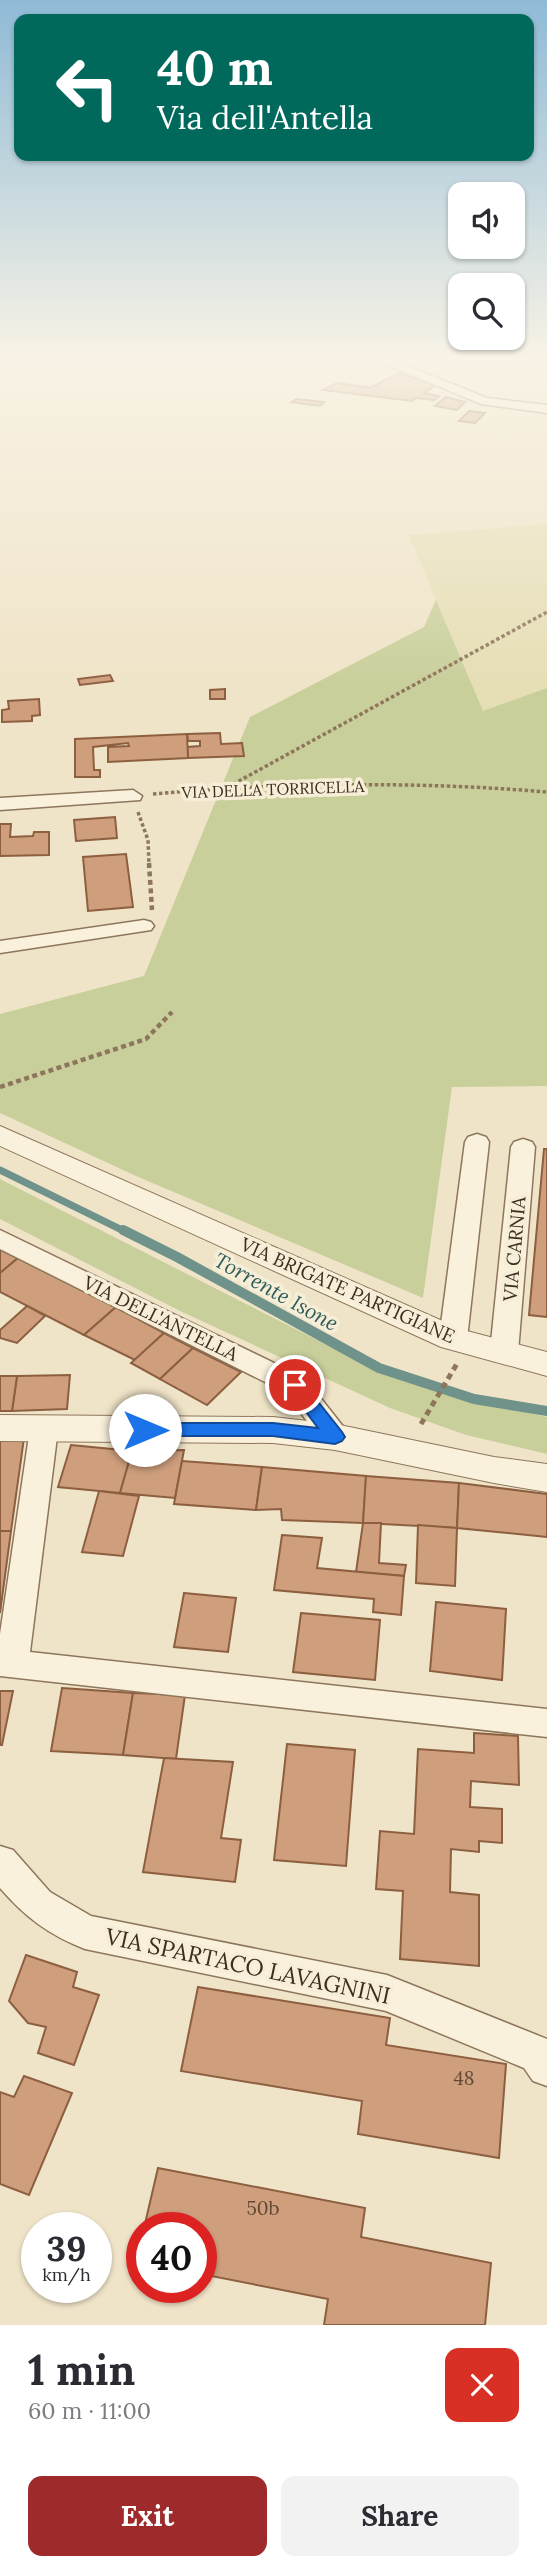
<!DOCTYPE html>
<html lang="en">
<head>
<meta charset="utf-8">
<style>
  :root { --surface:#fff; --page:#f2f2f3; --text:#2b2b33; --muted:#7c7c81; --accent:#9e2a2b }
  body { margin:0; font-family:Lora,serif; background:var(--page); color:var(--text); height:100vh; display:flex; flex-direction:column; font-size:26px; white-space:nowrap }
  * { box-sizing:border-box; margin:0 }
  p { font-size:23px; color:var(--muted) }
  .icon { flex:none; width:38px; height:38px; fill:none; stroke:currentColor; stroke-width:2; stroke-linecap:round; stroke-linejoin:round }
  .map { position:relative; height:2325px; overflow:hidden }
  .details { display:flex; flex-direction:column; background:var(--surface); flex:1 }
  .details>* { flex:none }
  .guide { position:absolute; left:14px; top:14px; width:520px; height:147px; border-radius:14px; box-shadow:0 2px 5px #0004; background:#00695c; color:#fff; overflow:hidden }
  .controls { position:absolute; left:448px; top:182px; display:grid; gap:14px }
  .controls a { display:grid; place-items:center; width:77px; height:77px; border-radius:14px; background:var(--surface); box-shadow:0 2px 5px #0004; font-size:35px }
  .speed { position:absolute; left:21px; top:2212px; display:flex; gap:14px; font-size:35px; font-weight:700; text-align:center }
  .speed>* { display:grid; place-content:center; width:91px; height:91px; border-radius:50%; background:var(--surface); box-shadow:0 2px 5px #0004; line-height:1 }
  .speed small { font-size:18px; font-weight:400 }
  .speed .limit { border:10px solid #d22; background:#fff; color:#111 }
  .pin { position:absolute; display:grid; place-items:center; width:60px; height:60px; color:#fff; margin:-30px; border:4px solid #fff; border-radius:50%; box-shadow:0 2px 7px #0007 }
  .me { position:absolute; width:77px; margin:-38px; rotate:90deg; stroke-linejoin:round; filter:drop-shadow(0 0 5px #0008) }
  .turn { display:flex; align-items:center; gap:24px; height:147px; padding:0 28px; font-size:32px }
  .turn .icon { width:91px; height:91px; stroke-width:2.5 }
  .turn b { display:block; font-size:49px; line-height:60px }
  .round { display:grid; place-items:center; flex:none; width:74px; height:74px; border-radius:14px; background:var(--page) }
  .summary { display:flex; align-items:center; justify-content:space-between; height:119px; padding:0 28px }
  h1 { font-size:42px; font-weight:700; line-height:52px }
  .cta { display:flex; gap:14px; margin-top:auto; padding:14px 28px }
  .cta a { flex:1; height:80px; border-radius:14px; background:var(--accent); color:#fff; font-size:28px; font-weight:700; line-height:80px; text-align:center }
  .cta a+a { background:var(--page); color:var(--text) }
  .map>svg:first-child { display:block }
</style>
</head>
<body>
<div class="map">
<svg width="547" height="2325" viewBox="0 0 547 2325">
  <rect width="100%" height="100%" fill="#f0e4c8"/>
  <polygon fill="#e6deb5" points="547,524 547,688 483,712 409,535"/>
  <g fill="#c9cf9b">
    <polygon points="436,600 483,711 547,688 547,1086 452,1087 423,1298 136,1176 0,1113 0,1014 144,976 250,717 424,627"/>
    <polygon points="0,1179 378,1371 440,1393 547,1417 547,1454 466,1435 390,1408 180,1311 0,1219"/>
  </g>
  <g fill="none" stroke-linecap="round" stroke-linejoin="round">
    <polyline stroke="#6f938a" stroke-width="7" points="0,1170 126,1232"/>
    <polyline stroke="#6f938a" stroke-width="10" points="123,1230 177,1257 379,1368 474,1399 547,1411"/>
  </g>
  <g fill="#cf9f7d" stroke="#8d5f41" stroke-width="2">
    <polygon points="399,373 435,385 424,393 439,396 434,400 416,398 412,401 323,390 337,383 370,388"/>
    <polygon points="446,397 465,402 457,410 435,406"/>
    <polygon points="296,399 324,402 320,406 292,402"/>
    <polygon points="469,411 485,413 475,423 459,421"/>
    <polygon points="110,675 113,681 80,685 78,679"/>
    <polygon points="225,689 225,699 210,699 210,690"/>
    <polygon points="39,699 40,715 32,716 32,721 2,722 2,710 9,709 8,701"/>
    <polygon points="220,733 221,744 242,743 244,756 188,758 187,747 200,746 200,741 188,741 187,734"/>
    <polygon points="187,734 188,758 108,762 108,747 129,746 128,743 93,747 94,770 100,770 100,777 75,777 75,739"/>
    <polygon points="115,817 117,838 76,841 74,820"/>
    <polygon points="0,824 11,824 10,837 33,836 34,832 49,832 49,855 0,856"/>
    <polygon points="126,854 133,907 88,911 83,857"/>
    <polygon points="544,1149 547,1149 547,1317 529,1315"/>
    <polygon points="0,1249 18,1258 0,1273"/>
    <polygon points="18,1258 116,1307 84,1335 0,1292 0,1273"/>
    <polygon points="27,1306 45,1316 17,1343 0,1338 0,1330"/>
    <polygon points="116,1307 164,1333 135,1360 84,1335"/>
    <polygon points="164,1333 193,1348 160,1379 131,1363"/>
    <polygon points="193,1348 241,1372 207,1405 160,1379"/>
    <polygon points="70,1375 67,1409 12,1411 17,1376"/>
    <polygon points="0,1376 17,1376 12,1411 0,1411"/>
    <polygon points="0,1438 24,1438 11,1531 0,1531"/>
    <polygon points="71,1445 132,1451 120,1493 58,1487"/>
    <polygon points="184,1450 175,1498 120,1493 132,1451"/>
    <polygon points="182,1461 262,1467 256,1510 174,1504"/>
    <polygon points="262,1467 366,1476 363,1523 282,1520 281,1509 256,1510"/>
    <polygon points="366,1476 459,1483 457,1528 363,1523"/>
    <polygon points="459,1483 547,1494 547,1537 457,1528"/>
    <polygon points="99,1491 139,1496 123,1556 82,1552"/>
    <polygon points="363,1523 381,1523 379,1563 406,1565 404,1576 356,1572"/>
    <polygon points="418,1525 457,1528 455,1586 416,1583"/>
    <polygon points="0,1531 11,1531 0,1613"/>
    <polygon points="282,1535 322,1538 317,1568 404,1576 401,1615 373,1612 374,1599 274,1590"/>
    <polygon points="184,1593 236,1598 228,1652 174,1647"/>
    <polygon points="436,1602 506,1609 502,1680 430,1671"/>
    <polygon points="301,1613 380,1620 375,1680 293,1672"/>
    <polygon points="62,1688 133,1693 123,1755 51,1751"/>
    <polygon points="0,1691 13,1691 2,1745 0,1745"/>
    <polygon points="133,1693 185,1695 176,1759 123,1755"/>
    <polygon points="474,1733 518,1736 519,1785 471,1781 470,1807 502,1809 502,1843 479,1841 479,1852 451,1849 450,1892 479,1895 479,1966 400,1959 403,1891 376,1889 380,1831 414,1834 418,1749 474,1753"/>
    <polygon points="287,1744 355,1750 346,1866 274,1860"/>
    <polygon points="164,1758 233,1762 221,1838 241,1840 235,1882 143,1872"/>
    <polygon points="26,1955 77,1972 73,1987 99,1995 74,2065 38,2053 46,2027 28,2023 9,2001"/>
    <polygon points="198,1987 390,2018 386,2045 506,2064 499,2158 358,2134 362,2101 181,2071"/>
    <polygon points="24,2076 72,2093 29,2195 0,2184 0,2092 14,2097"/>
    <polygon points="158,2168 365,2208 361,2237 491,2263 485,2325 324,2325 328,2299 201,2274 201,2228 144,2228"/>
  </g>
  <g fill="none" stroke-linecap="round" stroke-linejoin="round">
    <g stroke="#8d765c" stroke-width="3">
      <g id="minor">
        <polygon points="375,360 392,360 487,398 547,405 547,413 481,404"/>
        <polygon points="133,790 142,796 140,800 0,810 0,798"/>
        <polygon points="144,920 151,922 154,926 151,930 0,953 0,941"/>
        <polygon points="477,1134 486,1137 489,1142 467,1339 463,1346 453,1349 443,1346 439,1339 465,1142 468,1137"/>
        <polygon points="523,1139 532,1142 535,1147 518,1352 514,1359 504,1362 494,1359 490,1352 511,1147 514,1142"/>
        <polygon points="0,1230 305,1378 345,1429 349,1437 345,1445 335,1448 325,1445 285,1392 0,1249"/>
        <polygon points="44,1418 54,1422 58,1429 30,1652 547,1709 547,1737 0,1676 0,1634 30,1429 34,1422"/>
        <path d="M0,1846L13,1850L50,1892L91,1916L387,1975L547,2039V2086L533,2081L524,2068L386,2011L85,1949C49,1935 25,1917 0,1888Z"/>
      </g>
    </g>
    <g stroke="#8d765c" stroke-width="2">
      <g id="tertiary">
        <polygon points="0,1126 463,1330 547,1352 547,1376 441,1347 0,1146"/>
        <polygon points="0,1415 273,1417 335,1424 494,1457 547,1464 547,1492 494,1483 335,1450 273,1443 0,1441"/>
      </g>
    </g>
    <g stroke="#8d765c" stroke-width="3.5" stroke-dasharray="3.5 2.5" stroke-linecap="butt">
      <polyline points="228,787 547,612"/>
      <path d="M153,794C283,783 417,781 547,792"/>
      <polyline points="138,812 148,840 149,864"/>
    </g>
    <g stroke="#8d765c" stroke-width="4.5" stroke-dasharray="5 3.5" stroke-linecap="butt">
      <polyline points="149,863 152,910"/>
      <polyline points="0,1087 146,1039 172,1012"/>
    </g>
    <polyline stroke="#8d765c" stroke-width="5" stroke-dasharray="6 4.5" stroke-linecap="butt" points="421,1424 458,1362"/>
    <use href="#minor" fill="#faf1dc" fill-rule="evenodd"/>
    <use href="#tertiary" fill="#faf1dc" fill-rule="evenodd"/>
  </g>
  <linearGradient id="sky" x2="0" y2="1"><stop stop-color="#8fbad6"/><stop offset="0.52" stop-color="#f8f3e6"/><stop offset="1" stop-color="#f8f3e6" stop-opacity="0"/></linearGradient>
  <rect width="547" height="686" fill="url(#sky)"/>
  <polygon fill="#1a73e8" stroke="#114b97" stroke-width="2" points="295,1378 301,1380 342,1432 345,1437 342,1441 335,1444 273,1436 145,1436 139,1434 136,1430 139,1425 145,1423 273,1423 318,1428 286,1385 288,1380"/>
  <g text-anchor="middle" stroke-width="7" stroke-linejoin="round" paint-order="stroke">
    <g font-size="16" fill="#3d2e20" stroke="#f7eed8">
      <text transform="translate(273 789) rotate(-2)" y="6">VIA DELLA TORRICELLA</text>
    </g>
    <g font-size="19" fill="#3d2e20" stroke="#f7eed8">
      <text transform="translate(514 1249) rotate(-85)" y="7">VIA CARNIA</text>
      <text transform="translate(348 1290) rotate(24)" y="7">VIA BRIGATE PARTIGIANE</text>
      <text transform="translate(161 1318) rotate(26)" y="7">VIA DELL'ANTELLA</text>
    </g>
    <g font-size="19" fill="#624a37">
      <text x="464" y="2085">48</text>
      <text x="263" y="2215">50b</text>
    </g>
    <g font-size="21" font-style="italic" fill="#2f5d5a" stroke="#f7eed8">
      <text transform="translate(276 1292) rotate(29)" y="7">Torrente Isone</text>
    </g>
    <g font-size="23" fill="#3d2e20" stroke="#f7eed8">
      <text transform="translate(248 1966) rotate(12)" y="8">VIA SPARTACO LAVAGNINI</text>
    </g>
  </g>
</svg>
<div class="controls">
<a><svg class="icon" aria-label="sound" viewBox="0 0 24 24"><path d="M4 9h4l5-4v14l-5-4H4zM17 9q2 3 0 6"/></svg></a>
<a><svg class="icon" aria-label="search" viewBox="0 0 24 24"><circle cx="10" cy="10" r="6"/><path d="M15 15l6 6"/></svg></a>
</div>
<div class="speed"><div>39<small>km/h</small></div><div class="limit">40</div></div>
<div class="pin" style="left:295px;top:1385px;background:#d93025"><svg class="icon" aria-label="arrive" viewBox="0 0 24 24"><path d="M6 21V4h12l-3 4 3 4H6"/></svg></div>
<svg class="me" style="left:145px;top:1430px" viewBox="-20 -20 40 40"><circle r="19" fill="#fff"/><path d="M0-13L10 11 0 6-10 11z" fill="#1a73e8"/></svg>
<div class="guide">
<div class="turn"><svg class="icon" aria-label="left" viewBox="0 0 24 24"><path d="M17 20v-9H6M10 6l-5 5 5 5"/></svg><div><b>40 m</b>Via dell'Antella</div></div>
</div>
</div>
<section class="details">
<div class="summary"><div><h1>1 min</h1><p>60 m · 11:00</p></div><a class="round" style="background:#d93025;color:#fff"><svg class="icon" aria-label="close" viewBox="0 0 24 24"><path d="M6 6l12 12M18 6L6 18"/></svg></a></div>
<div class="cta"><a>Exit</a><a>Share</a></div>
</section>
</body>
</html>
